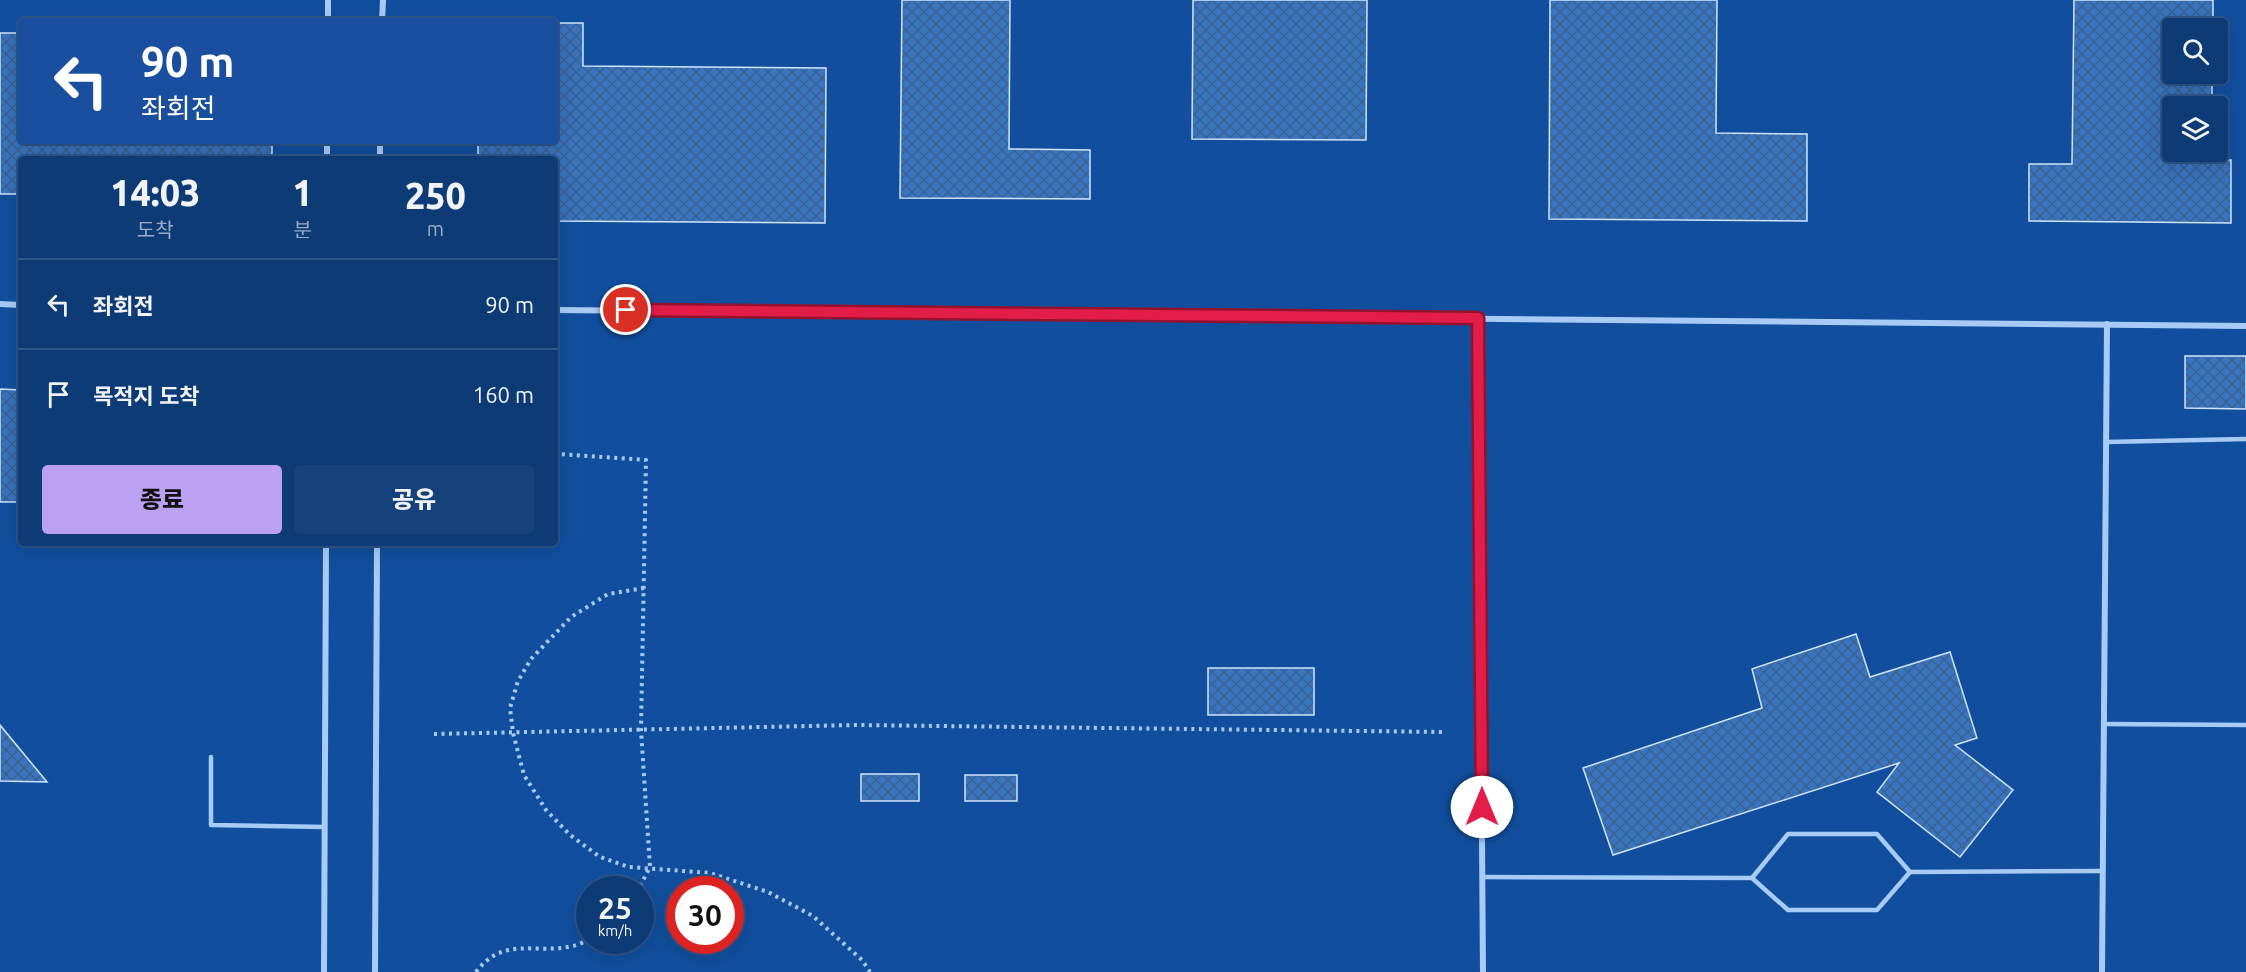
<!DOCTYPE html>
<html lang="ko">
<head>
<meta charset="utf-8">
<style>
  :root { --surface:#0d3b76; --page:#16427b; --text:#f1f3f6; --muted:#9aadc5; --line:#2d5588; --accent:#bca0f2 }
  body { margin:0; font-family:Ubuntu,"Noto Sans KR",sans-serif; background:var(--page); color:var(--text); height:100vh; display:flex; flex-direction:column; font-size:22px; white-space:nowrap }
  * { box-sizing:border-box; margin:0 }
  p { font-size:20px; color:var(--muted) }
  .icon { flex:none; width:33px; height:33px; fill:none; stroke:currentColor; stroke-width:2; stroke-linecap:round; stroke-linejoin:round }
  .map { position:relative; flex:1; overflow:hidden }
  .panel { position:absolute; left:18px; top:156px; width:540px; height:390px; display:flex; flex-direction:column; background:var(--surface); border-radius:6px; box-shadow:0 6px 24px #0002,0 0 0 2px var(--line) }
  .panel>* { flex:none }
  .top-card { position:absolute; left:18px; top:18px; width:540px; height:126px; border-radius:6px; box-shadow:0 6px 24px #0002,0 0 0 2px var(--line); background:#1a4fa0; color:#fff; overflow:hidden }
  .buttons { position:absolute; left:2162px; top:18px; display:grid; gap:12px }
  .buttons a { display:grid; place-items:center; width:66px; height:66px; border-radius:6px; background:var(--surface); box-shadow:0 6px 24px #0002,0 0 0 2px var(--line); font-size:30px }
  .speed { position:absolute; left:576px; top:876px; display:flex; gap:12px; font-size:30px; font-weight:700; text-align:center }
  .speed>* { display:grid; place-content:center; width:78px; height:78px; border-radius:50%; background:var(--surface); box-shadow:0 6px 24px #0002,0 0 0 2px var(--line); line-height:1 }
  .speed small { font-size:15px; font-weight:400 }
  .speed .limit { border:9px solid #d22; background:#fff; color:#111 }
  .pin { position:absolute; display:grid; place-items:center; width:51px; height:51px; color:#fff; margin:-26px; border:3px solid #fff; border-radius:50%; box-shadow:0 2px 6px #0007 }
  .me { position:absolute; width:66px; margin:-33px; rotate:0deg; stroke-linejoin:round; filter:drop-shadow(0 0 4px #0008) }
  .turn { display:flex; align-items:center; gap:21px; height:126px; padding:0 24px; font-size:27px }
  .turn .icon { width:78px; height:78px; stroke-width:2.5 }
  .turn b { display:block; font-size:42px; line-height:51px }
  .eta { display:flex; justify-content:space-evenly; align-items:center; height:102px; text-align:center }
  .eta b { font-size:36px; font-weight:800; line-height:42px }
  .primary-button { display:flex; gap:12px; margin-top:auto; padding:12px 24px }
  .primary-button a { flex:1; height:69px; border-radius:6px; background:var(--accent); color:#111; font-size:24px; font-weight:800; line-height:69px; text-align:center }
  .primary-button a+a { background:var(--page); color:var(--text) }
  ul { padding:0; list-style:none }
  li { display:flex; align-items:center; gap:18px; height:90px; padding:0 24px; border-top:2px solid var(--line) }
  li div { flex:1 }
  li b { display:block; font-size:22px }
  li em { font-style:normal }
  .map>svg:first-child { display:block }
</style>
</head>
<body>
<div class="map">
<svg width="2246" height="972" viewBox="0 0 2246 972">
  <defs>
    <pattern id="building-cross-hatch" width="8" height="8" patternUnits="userSpaceOnUse" patternTransform="scale(1.5)"><rect width="8" height="8" fill="#3575c4"/><path d="M0 0l8 8M0 8l8-8" fill="none" stroke="#406088"/></pattern>
  </defs>
  <rect width="100%" height="100%" fill="#114f9e"/>
  <g fill="url(#building-cross-hatch)" stroke="#d0e5fe" stroke-width="1.5">
    <polygon points="902,0 1010,0 1009,149 1090,150 1090,199 900,198"/>
    <polygon points="1193,0 1367,0 1366,140 1192,139"/>
    <polygon points="1550,0 1717,0 1716,133 1807,134 1807,221 1549,219"/>
    <polygon points="2074,0 2213,0 2213,28 2172,28 2172,74 2212,74 2212,106 2172,106 2172,152 2212,152 2212,160 2231,160 2231,223 2029,221 2029,164 2072,164"/>
    <polygon points="555,23 583,23 583,66 826,68 825,223 555,221 555,159 478,159 478,141 555,141"/>
    <polygon points="0,33 21,33 21,141 272,141 272,159 21,159 21,194 0,194"/>
    <polygon points="2185,356 2246,356 2246,409 2185,408"/>
    <polygon points="0,389 21,390 21,502 0,502"/>
    <polygon points="1856,634 1870,677 1950,652 1977,738 1955,745 2013,790 1960,857 1877,792 1899,763 1613,855 1583,768 1762,708 1752,669"/>
    <rect x="1208" y="668" width="106" height="47"/>
    <polygon points="0,725 47,782 0,781"/>
    <rect x="861" y="774" width="58" height="27"/>
    <rect x="965" y="775" width="52" height="26"/>
  </g>
  <g fill="none" stroke-linecap="round" stroke-linejoin="round">
    <g stroke="#a8cbf5" stroke-width="4" stroke-dasharray="3 4.5" stroke-linecap="butt">
      <polyline points="555,452 558,454 646,460 641,730 650,867 638,890"/>
      <polyline points="644,588 608,594 571,617 531,659 518,681 510,708 513,733 524,775 546,810 570,835 600,857 629,867 710,873 768,892 813,916 862,960 870,972"/>
      <polyline points="434,734 856,725 1442,732"/>
      <path d="M476,972C504,935 536,955 572,946C578,945 584,942 590,939"/>
    </g>
    <g stroke="#a8cbf5" stroke-width="4.5">
      <polyline points="2106,442 2246,439"/>
      <polyline points="2103,724 2246,725"/>
      <polyline points="211,757 211,825 325,827"/>
      <polyline points="1910,872 2102,871"/>
      <polyline points="1483,877 1752,878 1788,910 1877,910 1910,872 1877,834 1788,834 1752,878"/>
    </g>
    <g stroke="#a8cbf5" stroke-width="6">
      <polyline points="328,21 328,0"/>
      <polyline points="382,21 383,0"/>
      <polyline points="327,159 327,141"/>
      <polyline points="380,159 380,141"/>
      <polyline points="0,304 21,305"/>
      <polyline points="555,310 2246,326"/>
      <polyline points="1478,318 1483,972"/>
      <polyline points="324,972 326,543"/>
      <polyline points="375,972 377,543"/>
      <polyline points="2102,972 2107,324"/>
    </g>
  </g>
  <g fill="none" stroke-linecap="round" stroke-linejoin="round">
    <g stroke="#92132f" stroke-width="15">
      <polyline id="route" points="626,310 1478,318 1482,807"/>
    </g>
    <use href="#route" stroke="#e11d48" stroke-width="10"/>
  </g>
</svg>
<div class="buttons">
<a><svg class="icon" aria-label="search" viewBox="0 0 24 24"><circle cx="10" cy="10" r="6"/><path d="M15 15l6 6"/></svg></a>
<a><svg class="icon" aria-label="layers" viewBox="0 0 24 24"><path d="M12 4l9 5-9 5-9-5zM3 14l9 5 9-5"/></svg></a>
</div>
<div class="speed"><div>25<small>km/h</small></div><div class="limit">30</div></div>
<div class="pin" style="left:626px;top:310px;background:#d93025"><svg class="icon" aria-label="arrive" viewBox="0 0 24 24"><path d="M6 21V4h12l-3 4 3 4H6"/></svg></div>
<svg class="me" style="left:1482px;top:807px" viewBox="-20 -20 40 40"><circle r="19" fill="#fff"/><path d="M0-13L10 11 0 6-10 11z" fill="#e11d48"/></svg>
<div class="top-card">
<div class="turn"><svg class="icon" aria-label="left" viewBox="0 0 24 24"><path d="M17 20v-9H6M10 6l-5 5 5 5"/></svg><div><b>90 m</b>좌회전</div></div>
</div>
<section class="panel">
<div class="eta">
<div><b>14:03</b><p>도착</p></div>
<div><b>1</b><p>분</p></div>
<div><b>250</b><p>m</p></div>
</div>
<ul>
<li><svg class="icon" aria-label="left" viewBox="0 0 24 24"><path d="M17 20v-9H6M10 6l-5 5 5 5"/></svg><div><b>좌회전</b></div><em>90 m</em></li>
<li><svg class="icon" aria-label="arrive" viewBox="0 0 24 24"><path d="M6 21V4h12l-3 4 3 4H6"/></svg><div><b>목적지 도착</b></div><em>160 m</em></li>
</ul>
<div class="primary-button"><a>종료</a><a>공유</a></div>
</section>
</div>
</body>
</html>
